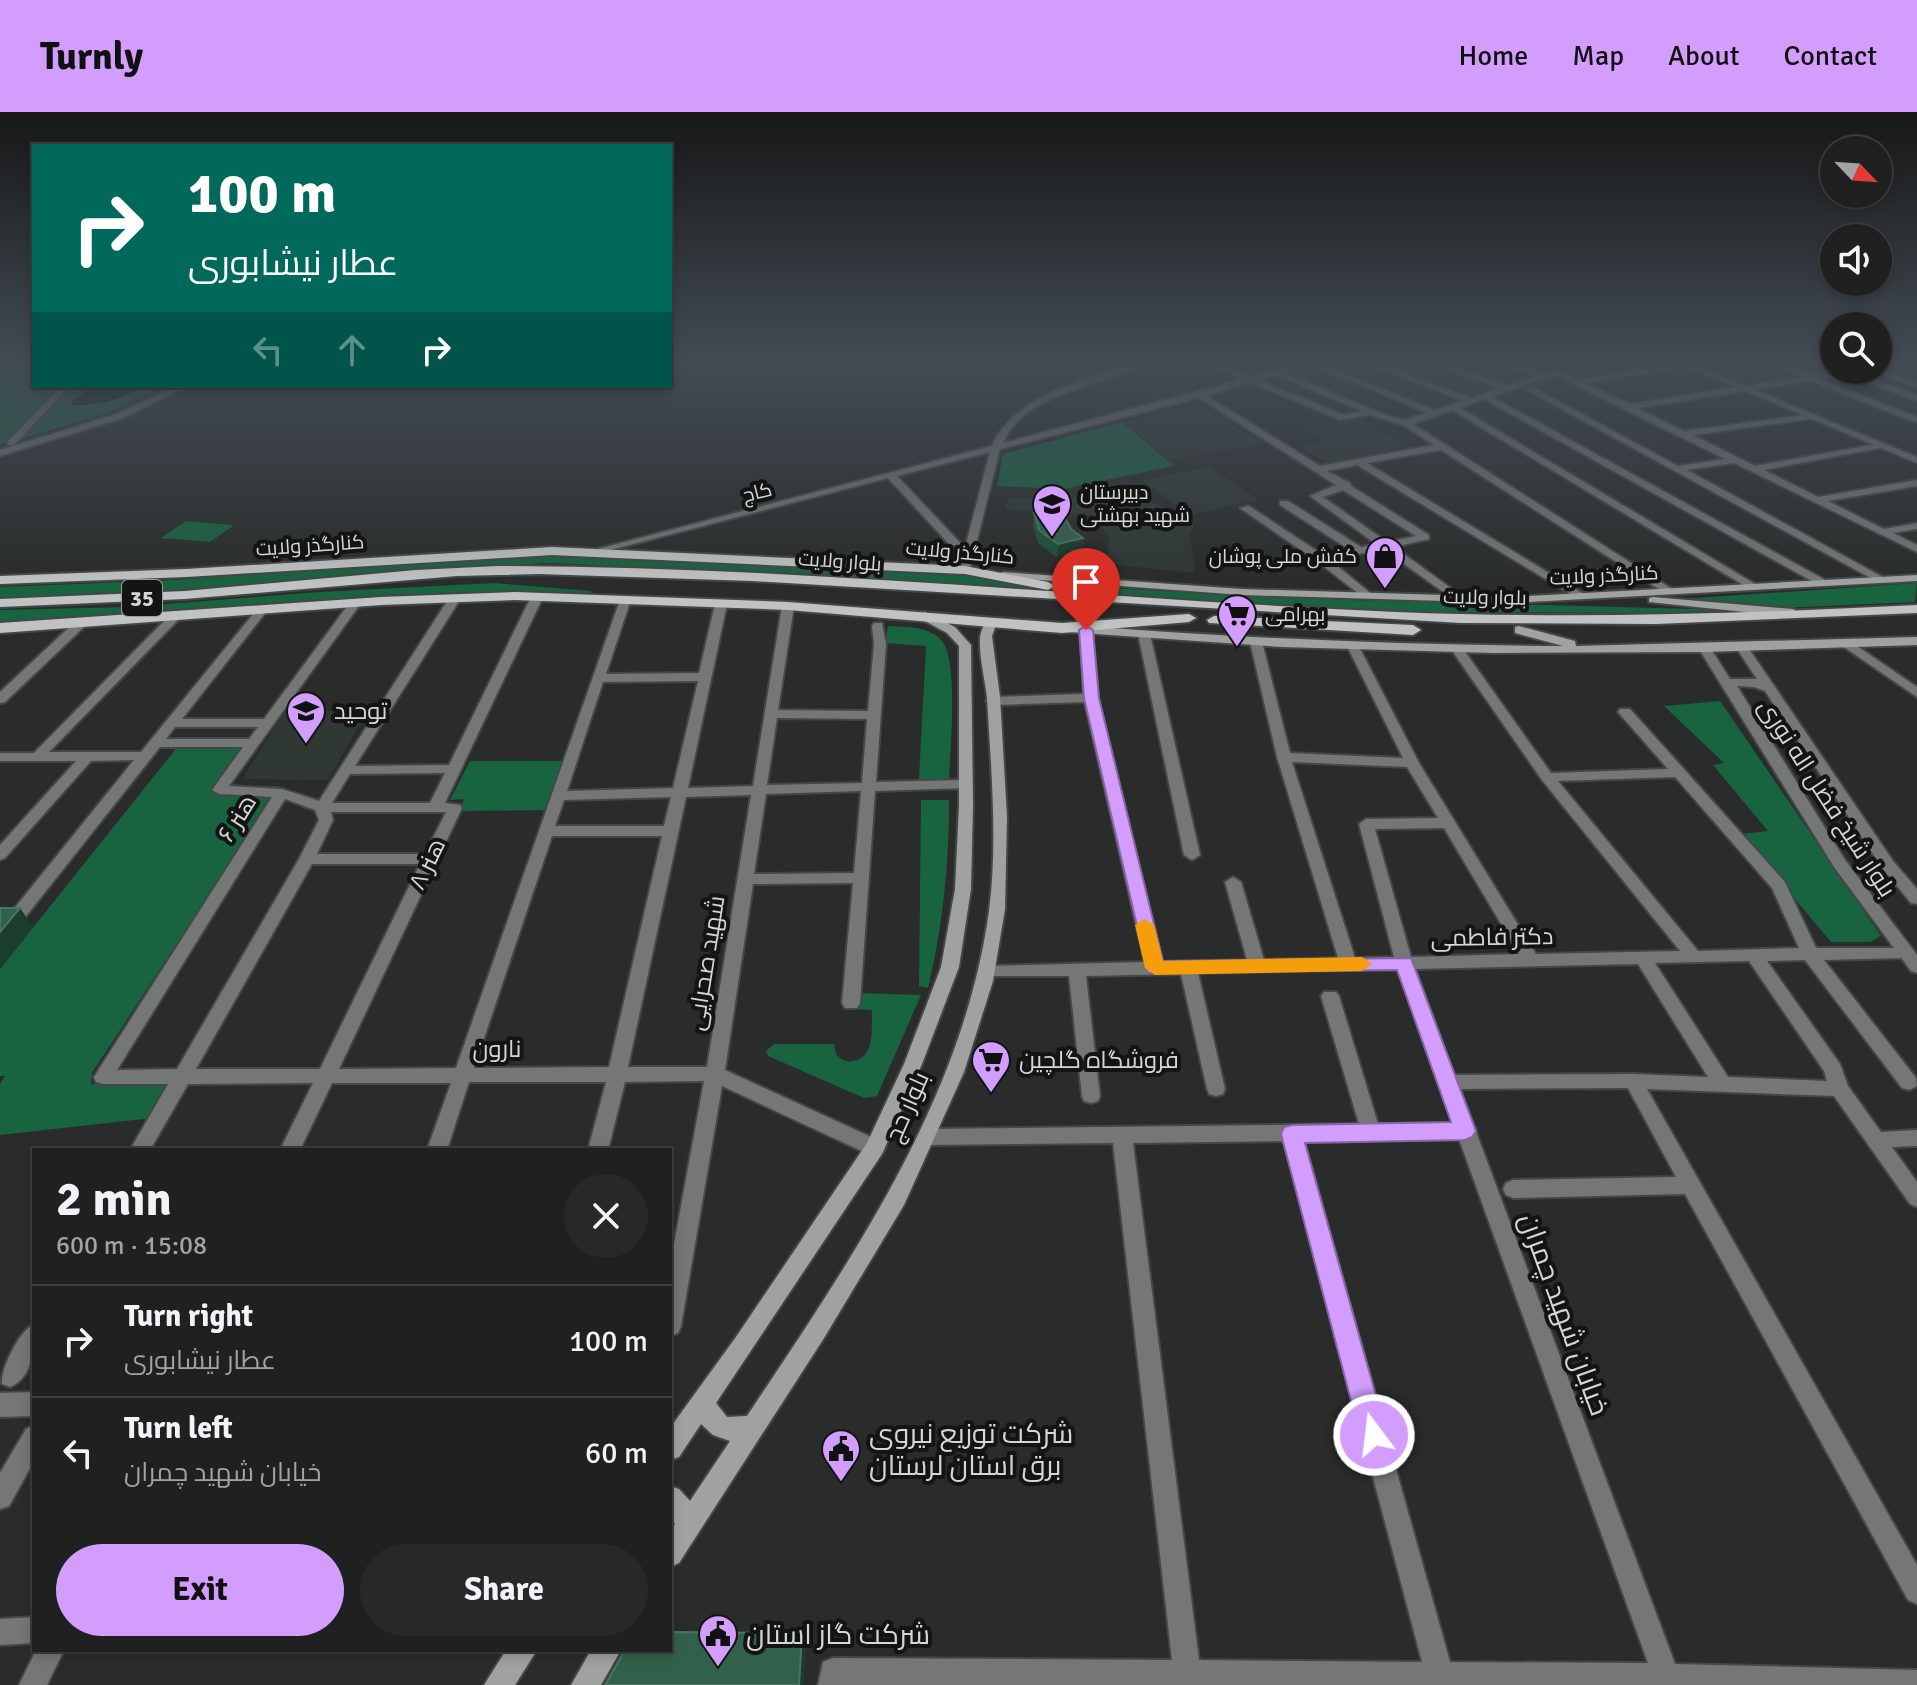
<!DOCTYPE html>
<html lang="en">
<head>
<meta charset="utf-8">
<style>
  :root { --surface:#1f2120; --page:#272929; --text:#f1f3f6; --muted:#a1a3a5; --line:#3c3e3e; --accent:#d29dfd }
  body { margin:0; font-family:Signika,Cairo,sans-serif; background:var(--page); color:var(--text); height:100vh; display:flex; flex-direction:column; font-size:30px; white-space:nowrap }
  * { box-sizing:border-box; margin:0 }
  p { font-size:26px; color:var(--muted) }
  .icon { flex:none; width:44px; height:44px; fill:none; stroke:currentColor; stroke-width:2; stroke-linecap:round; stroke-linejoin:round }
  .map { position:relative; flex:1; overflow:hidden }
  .drawer { position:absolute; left:32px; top:1036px; width:640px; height:504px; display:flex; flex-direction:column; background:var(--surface); border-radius:0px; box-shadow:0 4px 12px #0003,0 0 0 2px var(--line) }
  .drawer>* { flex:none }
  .top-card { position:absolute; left:32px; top:32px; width:640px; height:244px; border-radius:0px; box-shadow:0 4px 12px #0003,0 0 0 2px var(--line); background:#00695c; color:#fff; overflow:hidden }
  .needle { width:52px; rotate:115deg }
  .buttons { position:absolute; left:1820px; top:24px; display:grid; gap:16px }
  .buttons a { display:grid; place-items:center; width:72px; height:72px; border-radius:50%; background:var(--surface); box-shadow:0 4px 12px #0003,0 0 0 2px var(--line); font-size:40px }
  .pin { position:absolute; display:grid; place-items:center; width:68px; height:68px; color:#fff; margin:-82px -34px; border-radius:50% 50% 50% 0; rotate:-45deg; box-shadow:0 0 8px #0007 }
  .pin .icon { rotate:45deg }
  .me { position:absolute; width:88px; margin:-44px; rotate:345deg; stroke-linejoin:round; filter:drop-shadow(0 0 6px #0008) }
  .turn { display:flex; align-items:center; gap:28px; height:168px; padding:0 24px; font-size:36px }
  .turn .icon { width:104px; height:104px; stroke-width:2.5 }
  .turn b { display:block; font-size:56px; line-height:68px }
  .lanes { display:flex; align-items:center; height:76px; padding:0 24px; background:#0003; justify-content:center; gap:40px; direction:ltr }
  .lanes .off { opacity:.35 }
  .round { display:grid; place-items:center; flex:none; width:84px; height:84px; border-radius:42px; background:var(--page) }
  .overview { display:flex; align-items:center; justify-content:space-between; height:136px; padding:0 24px }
  h1 { font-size:48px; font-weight:700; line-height:60px }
  .cta { display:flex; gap:16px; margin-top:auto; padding:16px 24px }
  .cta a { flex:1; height:92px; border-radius:48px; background:var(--accent); color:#111; font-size:32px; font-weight:700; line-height:92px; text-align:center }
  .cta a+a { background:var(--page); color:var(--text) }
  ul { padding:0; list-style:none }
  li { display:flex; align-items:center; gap:24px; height:112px; padding:0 24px; border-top:2px solid var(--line) }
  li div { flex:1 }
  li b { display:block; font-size:30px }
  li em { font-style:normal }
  header { display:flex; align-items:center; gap:48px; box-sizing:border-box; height:112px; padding:0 40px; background:var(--accent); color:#111 }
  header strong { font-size:38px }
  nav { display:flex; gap:44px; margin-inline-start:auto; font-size:28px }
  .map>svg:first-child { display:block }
</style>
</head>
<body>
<header>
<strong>Turnly</strong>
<nav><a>Home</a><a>Map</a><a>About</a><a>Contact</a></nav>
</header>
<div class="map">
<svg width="1917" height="1573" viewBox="0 0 1917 1573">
  <rect width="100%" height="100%" fill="#292c2a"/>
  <g fill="#2f3833">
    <polygon points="1196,291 1264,332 1169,348 1124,310"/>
    <polygon points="1355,306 1408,334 1328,351 1298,334 1324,328 1304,316"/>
    <polygon points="1209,355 1259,388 1189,403 1142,368"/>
    <polygon points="1118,376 1195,408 1190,424 1195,461 1106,452 1109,426 1092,403 1005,397 1008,385 1073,386"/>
    <polygon points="369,598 328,668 242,667 285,600"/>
  </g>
  <g fill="#186340">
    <polygon points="0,252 34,252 34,274 90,274 72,289 120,289 148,274 165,274 108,301 0,333"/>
    <polygon points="1122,310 1174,354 1063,377 997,374 1003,342"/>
    <polygon points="186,409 234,413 210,430 161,426"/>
    <polygon points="542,441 824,454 1008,467 1046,480 815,462 547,451 403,458 202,478 75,486 0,486 0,475 174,468"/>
    <polygon points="494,471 591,479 591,483 401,482 0,511 0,498 127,495 319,480"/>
    <polygon points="1917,471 1915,490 1780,496 1666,488"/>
    <polygon points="1044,473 1350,488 1736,498 1653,501 1418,500 1121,486"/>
    <path d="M888,514C906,515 930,514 942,529C959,551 950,637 949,667H919L926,534L885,531Z"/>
    <polygon points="1720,589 1881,824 1870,830 1831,830 1740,722 1768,719 1713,653 1724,651 1664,594"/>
    <polygon points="250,631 220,675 280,674 92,961 91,972 173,970 152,1006 0,1023 0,972 5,964 0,964 0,857 179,633"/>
    <polygon points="470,649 564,649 561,656 572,656 557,698 459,699 464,687 450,688"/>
    <path d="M921,688H949C949,753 943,813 928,876L919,874Z"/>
    <path d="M859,881L921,883L877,984L864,986L768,944L766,939L774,932H834L836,942C841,947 846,951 853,949C876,945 871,916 872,898L855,897Z"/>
  </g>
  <path fill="#001e0f" stroke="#40564b" stroke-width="2" d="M90,274H148C122,288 102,295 72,294L71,289Z"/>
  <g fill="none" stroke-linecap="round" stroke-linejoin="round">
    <g stroke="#454746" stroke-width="4">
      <polygon id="pedestrian" points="62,274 70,274 14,333 8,333 8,329"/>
    </g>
    <g stroke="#454746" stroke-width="4">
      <g id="minor">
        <path d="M1131,252H1142C1099,278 1026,278 1003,331L1243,267L1209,252C1224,252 1239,265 1253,264C1271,262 1286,252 1305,252L1283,260L1391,305L1405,308L1427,301L1310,252H1320L1435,298L1463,289L1368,252H1379L1472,286L1500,276L1432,252H1443L1508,273L1535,264L1501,252C1522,252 1535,264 1556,258L1578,268L1680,252L1691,253L1586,271L1629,292L1801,265L1771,252H1781L1811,263L1865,258L1857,261L1917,283V289L1847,263L1820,267L1917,305V311L1810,269L1637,296L1684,319L1813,302V306L1810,307L1693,323L1755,354L1883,331L1885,333L1880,336L1764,358L1818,385L1917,368V374L1828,389L1884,417L1917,411V417L1893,421L1917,433V440L1734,351L1687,358L1888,468L1878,470L1525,277L1532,275L1678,354L1725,347L1555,263L1492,285L1827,469V473H1819L1484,287L1460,296L1760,475L1750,477L1452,298L1413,312L1675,479L1665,481L1441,338L1367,351L1587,484L1577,486L1357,353L1327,359L1350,371L1351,374L1429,423V427L1394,435L1466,487L1456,489L1383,437L1330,448L1374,484L1364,486L1317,449L1240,396L1249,394L1323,443L1350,438L1280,393V389H1288L1361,435L1376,432L1310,384L1336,373L1199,286L1000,337L969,460H961L962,446L888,366L591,443L586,440L992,334C1015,283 1083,268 1131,252ZM1275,263L1362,299L1344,303L1258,268ZM1250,270L1340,308L1370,303L1403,313L1434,333L1320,354L1207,284ZM990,340L965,436L897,364ZM1343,378L1416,424L1387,430L1323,385Z"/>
        <polygon points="1891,252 1909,252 1881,258 1917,270 1917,276 1875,260 1878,254"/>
        <path d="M537,482L543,485L445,691L460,693L462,696L339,957L456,956L621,485L631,487L606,562L699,561L715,492L721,489L727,492L688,676L753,674L782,494L788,490L794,494L778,598L868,599L874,532L872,514L874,511H882L886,532L876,670L966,668L973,672L966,676L875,679L860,891L857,896H845L842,891L853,771L753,772L725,958L882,1030L885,1036L882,1042L875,1044L868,1042L722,974L681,1214L678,1221L670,1224V1154L704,969L625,970L608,1038H588L606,970H469L447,1038H427L451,971H332L300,1038H280L313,971L188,972L150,1038H130L168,972H103L96,970L94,965L272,685L219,682L212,678L243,635H160L19,813L0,815V803H9L134,648L91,649L5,746L0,748V733L76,649H0V641H34L171,502L175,501L181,505L49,640H141L258,496L262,494L268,498L266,500L182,607H264L351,489L355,488L361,491L229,674L282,677L319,689L449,486L455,483L461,486L355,654L449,653L531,485ZM698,569L673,676L567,679L603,570ZM777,606L867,607L862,671L767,673ZM175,615H258L249,627H166ZM445,661L430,691H332L350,662ZM861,679L854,761L754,762L766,682ZM751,683L707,955H628L686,685ZM671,685L664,714H555L564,688ZM285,687L315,698L319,708L299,747L177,957L117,958ZM331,700H446L425,742H317L333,708ZM552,724H662L609,955L474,956ZM312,752H420L320,957H196Z"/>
        <polygon points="81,507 85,508 85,514 5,590 0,591 0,580 77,508"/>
        <path d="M1086,514L1092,518L1098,586L1162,850L1247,848L1225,770L1233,765L1241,770L1264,848L1338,846L1277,645L1250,530L1256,526L1262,530L1290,641L1403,646L1347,534L1353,530L1357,531L1419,651L1536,842L1680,839L1542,668L1451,537L1453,534H1461L1551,661L1668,657L1618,600L1620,597H1630L1785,770L1816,836H1909L1911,840L1903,846L1824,848L1916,966L1917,974L1909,978L1902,976L1805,848L1767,849L1840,952L1848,974L1881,1020L1917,1018V1034L1892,1035L1917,1070V1095L1910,1092L1834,984L1647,977L1917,1453V1492L1908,1488L1685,1082L1513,1086L1506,1083L1503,1077L1506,1071L1513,1068L1676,1065L1628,976L1460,977L1675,1552L1917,1558V1573H818L823,1550L833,1546L1172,1548L1113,1031L927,1033L920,1031L917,1025L920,1019L927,1017L1359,1012L1321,884L1324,880H1336L1339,884L1378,1012L1453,1011L1398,857L1198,861L1225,977L1223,982L1216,984L1209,982L1207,977L1181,862L1086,864L1100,984L1098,989L1091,991L1084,989L1082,984L1069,864H981L978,860L981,856L987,854L1145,850L1085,590L993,593L986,589L993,585L1084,582L1080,518ZM1292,650L1407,655L1438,706L1366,707L1359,712L1394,845L1355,846ZM1675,665L1772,776L1799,836L1698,839L1558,669ZM1444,716L1519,842L1411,845L1375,717ZM1749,849L1824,959L1827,969L1728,965L1655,851ZM1638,852L1708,965L1633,962L1454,963L1415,857ZM1459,1027L1648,1551L1450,1550L1304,1029ZM1284,1029L1422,1550L1199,1548L1133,1031Z"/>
        <polygon points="1144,518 1150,522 1200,743 1192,748 1184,743 1138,522"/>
        <polygon points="1848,528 1917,575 1917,585 1844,535 1844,529"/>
        <path d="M34,1212C34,1234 34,1265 10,1275L2,1272C0,1257 20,1218 34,1212Z"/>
        <polygon points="34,1280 34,1304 0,1305 0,1281"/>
        <polygon points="34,1313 34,1349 9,1394 0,1397 0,1361 26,1317"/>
        <polygon points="34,1505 34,1531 0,1533 0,1507"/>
        <polygon points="36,1538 64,1538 47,1573 19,1573"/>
      </g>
    </g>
    <g stroke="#454746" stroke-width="4">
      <g id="tertiary">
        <polygon points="1681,252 1691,252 1917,345 1917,351"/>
        <polygon points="177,274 188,274 123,306 0,344 0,338 117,302"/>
        <polygon points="1705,533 1709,534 1730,567 1757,567 1737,537 1739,534 1747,534 1893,749 1917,777 1917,792 1911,791 1883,757 1765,579 1754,575 1737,574 1845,748 1917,843 1917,861 1911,859 1834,755 1699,537"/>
      </g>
    </g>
    <g stroke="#454746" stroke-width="4">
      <g id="secondary">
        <polygon points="1003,460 1242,477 1510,485 1917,463 1917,469 1510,491 1242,483 999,465 997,463"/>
        <polygon points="1653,485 1793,497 1799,501 1793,505 1649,490 1649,486"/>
        <path d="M925,500L955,515L971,533L973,693L971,777L959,855L922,952L882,1042L716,1291L727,1305L747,1304C850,1149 963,988 989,799C998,731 991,655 987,586C985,567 979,546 980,526C981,518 984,510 991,506L997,510L992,524L1000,585L1007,705L1005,797L993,869L964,960L904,1093L824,1226L679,1451L670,1455V1419L675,1412L670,1402V1374L679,1377L690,1389L730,1329L713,1323L701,1312L679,1345L670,1348V1316L736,1225L867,1031L904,952L941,855L955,777L959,693V534L947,521L921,507V501Z"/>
        <path d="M1071,513C1235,526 1399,533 1563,534L1515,521V515L1519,514L1575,529L1576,534L1917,525V533L1705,540L1494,541L1282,535L1067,520L1065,517Z"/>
        <polygon points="506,1538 537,1538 515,1573 484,1573"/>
        <polygon points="591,1538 621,1538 601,1573 571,1573"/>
      </g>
    </g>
    <g stroke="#454746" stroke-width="4">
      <g id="primary">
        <polygon points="552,435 965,454 1048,470 1055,474 1048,478 965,462 552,443 186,465 0,472 0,464 186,457"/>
        <path d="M498,454C798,454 1097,487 1396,500C1570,507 1743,502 1917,493V501L1656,512L1461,511L753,469L539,462L457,464L185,487L0,495V487L185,479L416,458Z"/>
        <polygon points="515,480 788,490 1062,511 1189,502 1196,506 1189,510 1062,521 788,498 515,488 381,493 0,521 0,511 381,485"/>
        <polygon points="1214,504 1413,513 1421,518 1413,523 1209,511 1207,508"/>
      </g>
    </g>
    <use href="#pedestrian" fill="#757776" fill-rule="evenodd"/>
    <use href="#minor" fill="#757776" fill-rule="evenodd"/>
    <use href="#tertiary" fill="#757776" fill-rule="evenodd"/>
    <use href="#secondary" fill="#a0a2a0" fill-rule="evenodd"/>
    <use href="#primary" fill="#c0c3c1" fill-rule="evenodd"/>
  </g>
  <polygon fill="#1f533b" points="1034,401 1071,417 1083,426 1082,439 1057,445 1038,431 1033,413"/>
  <g fill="#1b3d2d">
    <polygon points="1083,426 1082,439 1057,445 1058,432"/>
    <polygon points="20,796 33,815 0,857 0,820"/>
    <polygon points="802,1521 806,1535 803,1573 799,1573"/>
  </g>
  <g fill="#32614b" stroke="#4c7461" stroke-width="2">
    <polygon points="1062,400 1071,417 1083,426 1058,432 1039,418 1034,401"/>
    <polygon points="0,796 20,796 0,820"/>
    <polygon points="670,1520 802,1521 799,1573 605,1573 625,1538 670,1538"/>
  </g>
  <linearGradient id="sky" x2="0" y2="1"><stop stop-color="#171817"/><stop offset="0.53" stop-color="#434b55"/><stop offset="1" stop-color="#434b55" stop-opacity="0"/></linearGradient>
  <rect width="1917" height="472" fill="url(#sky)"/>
  <polygon fill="#d29dfd" stroke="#8866a4" stroke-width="2" points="1086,514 1093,518 1099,586 1163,849 1411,846 1476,1019 1472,1025 1465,1028 1305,1031 1387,1323 1383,1332 1374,1336 1364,1332 1360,1323 1281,1022 1284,1015 1292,1013 1451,1010 1397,858 1148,861 1084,586 1079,518"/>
  <polygon fill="#f59e0b" points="1145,807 1154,813 1163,849 1362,845 1372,852 1362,859 1155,863 1145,856 1135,813"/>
  <defs>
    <g id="school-pin" transform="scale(2)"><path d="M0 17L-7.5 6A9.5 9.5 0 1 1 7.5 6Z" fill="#d29dfd" stroke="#131413"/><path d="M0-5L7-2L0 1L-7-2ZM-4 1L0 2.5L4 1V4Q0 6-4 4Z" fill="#111"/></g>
    <g id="shop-pin" transform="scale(2)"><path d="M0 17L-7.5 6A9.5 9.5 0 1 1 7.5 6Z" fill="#d29dfd" stroke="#131413"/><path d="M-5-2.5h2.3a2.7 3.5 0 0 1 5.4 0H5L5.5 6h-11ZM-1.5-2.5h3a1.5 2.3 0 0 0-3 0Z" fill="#111"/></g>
    <g id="supermarket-pin" transform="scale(2)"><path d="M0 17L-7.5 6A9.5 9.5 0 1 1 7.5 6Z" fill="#d29dfd" stroke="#131413"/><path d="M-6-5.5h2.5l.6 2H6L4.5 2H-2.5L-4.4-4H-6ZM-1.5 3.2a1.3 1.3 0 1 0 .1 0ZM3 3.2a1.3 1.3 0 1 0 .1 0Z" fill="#111"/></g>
    <g id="civic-pin" transform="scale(2)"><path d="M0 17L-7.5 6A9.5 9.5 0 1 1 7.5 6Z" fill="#d29dfd" stroke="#131413"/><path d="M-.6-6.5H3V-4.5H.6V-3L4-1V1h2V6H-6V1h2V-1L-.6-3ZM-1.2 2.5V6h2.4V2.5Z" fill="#111"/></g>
  </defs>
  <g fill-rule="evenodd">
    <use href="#school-pin" x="1052" y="392"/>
    <use href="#shop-pin" x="1385" y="444"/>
    <use href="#supermarket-pin" x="1237" y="502"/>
    <use href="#school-pin" x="306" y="599"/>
    <use href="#supermarket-pin" x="991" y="948"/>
    <use href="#civic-pin" x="841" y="1337"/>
    <use href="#civic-pin" x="718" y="1522"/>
  </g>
  <g text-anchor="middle" stroke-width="8" stroke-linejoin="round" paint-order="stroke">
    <g font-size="20" fill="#d5d7d6" stroke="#131413">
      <text transform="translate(757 380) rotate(-14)" y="7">کاج</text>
      <text transform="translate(310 433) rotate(-4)" y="7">کنارگذر ولایت</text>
      <text transform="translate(960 440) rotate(5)" y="7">کنارگذر ولایت</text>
      <text transform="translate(840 449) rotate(4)" y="7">بلوار ولایت</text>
      <text transform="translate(1604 463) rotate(-3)" y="7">کنارگذر ولایت</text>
      <text transform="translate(1485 485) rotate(1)" y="7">بلوار ولایت</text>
    </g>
    <g font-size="20" fill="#d5d7d6" stroke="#131413" text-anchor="start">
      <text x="1080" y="387">دبیرستان<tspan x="1080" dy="23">شهید بهشتی</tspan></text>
      <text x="1357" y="451" text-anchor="end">کفش ملی پوشان</text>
      <text x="1265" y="509">بهرامی</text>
    </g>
    <rect fill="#131413" stroke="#9b9c9c" stroke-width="2" x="122" y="468" width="40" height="36" rx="6"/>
    <g font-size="22" font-weight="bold" fill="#d5d7d6">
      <text x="142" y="494">35</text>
    </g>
    <g font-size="24" fill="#d5d7d6" stroke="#131413" text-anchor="start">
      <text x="334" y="607">توحید</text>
      <text x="1019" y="956">فروشگاه گلچین</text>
    </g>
    <g font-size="24" fill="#d5d7d6" stroke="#131413">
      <text transform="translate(1827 686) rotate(57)" y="8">بلوار شیخ فضل اله نوری</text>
      <text transform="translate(237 706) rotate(-58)" y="8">هنر ۶</text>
      <text transform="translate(427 752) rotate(-64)" y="8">هنر ۸</text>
      <text transform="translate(1492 825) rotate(-1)" y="8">دکتر فاطمی</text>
      <text transform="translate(706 851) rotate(-81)" y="8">شهید صحرایی</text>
      <text x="497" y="945">نارون</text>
      <text transform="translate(907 995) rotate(-66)" y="8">بلوار حج</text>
    </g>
    <g font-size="28" fill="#d5d7d6" stroke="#131413">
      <text transform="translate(1565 1202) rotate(70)" y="10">خیابان شهید چمران</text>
    </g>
    <g font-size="28" fill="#d5d7d6" stroke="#131413" text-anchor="start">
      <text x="869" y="1331">شرکت توزیع نیروی<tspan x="869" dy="32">برق استان لرستان</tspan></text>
      <text x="746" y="1532">شرکت گاز استان</text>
    </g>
  </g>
</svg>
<div class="buttons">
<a><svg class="needle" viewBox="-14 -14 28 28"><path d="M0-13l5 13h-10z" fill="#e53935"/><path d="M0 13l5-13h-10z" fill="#a1a3a5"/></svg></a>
<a><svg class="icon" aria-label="sound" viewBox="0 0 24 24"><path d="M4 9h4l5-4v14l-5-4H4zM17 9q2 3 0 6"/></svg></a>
<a><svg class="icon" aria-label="search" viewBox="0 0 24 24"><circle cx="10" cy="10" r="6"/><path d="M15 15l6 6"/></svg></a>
</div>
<div class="pin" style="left:1086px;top:518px;background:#d93025"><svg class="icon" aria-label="arrive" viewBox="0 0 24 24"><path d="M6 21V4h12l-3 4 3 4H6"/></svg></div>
<svg class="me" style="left:1374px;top:1323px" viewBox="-20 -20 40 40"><circle r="17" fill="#d29dfd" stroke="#fff" stroke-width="3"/><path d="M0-11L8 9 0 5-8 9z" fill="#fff"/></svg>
<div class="top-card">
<div class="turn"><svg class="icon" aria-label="right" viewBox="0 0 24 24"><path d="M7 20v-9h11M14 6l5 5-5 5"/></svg><div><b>100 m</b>عطار نیشابوری</div></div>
<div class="lanes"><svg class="icon off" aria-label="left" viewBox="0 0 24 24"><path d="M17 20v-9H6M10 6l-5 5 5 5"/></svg><svg class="icon off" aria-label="ahead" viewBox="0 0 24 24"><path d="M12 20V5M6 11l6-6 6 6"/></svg><svg class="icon" aria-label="right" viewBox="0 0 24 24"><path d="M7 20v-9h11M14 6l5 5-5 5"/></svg></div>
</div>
<section class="drawer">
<div class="overview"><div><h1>2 min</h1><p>600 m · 15:08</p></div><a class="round"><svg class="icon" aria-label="close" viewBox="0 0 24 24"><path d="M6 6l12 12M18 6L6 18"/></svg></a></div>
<ul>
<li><svg class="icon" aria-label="right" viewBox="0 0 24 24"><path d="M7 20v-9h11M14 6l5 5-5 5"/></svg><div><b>Turn right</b><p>عطار نیشابوری</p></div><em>100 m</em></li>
<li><svg class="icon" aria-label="left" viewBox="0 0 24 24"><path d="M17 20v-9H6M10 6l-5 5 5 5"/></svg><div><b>Turn left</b><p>خیابان شهید چمران</p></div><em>60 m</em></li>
</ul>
<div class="cta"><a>Exit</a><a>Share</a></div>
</section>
</div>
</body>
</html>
